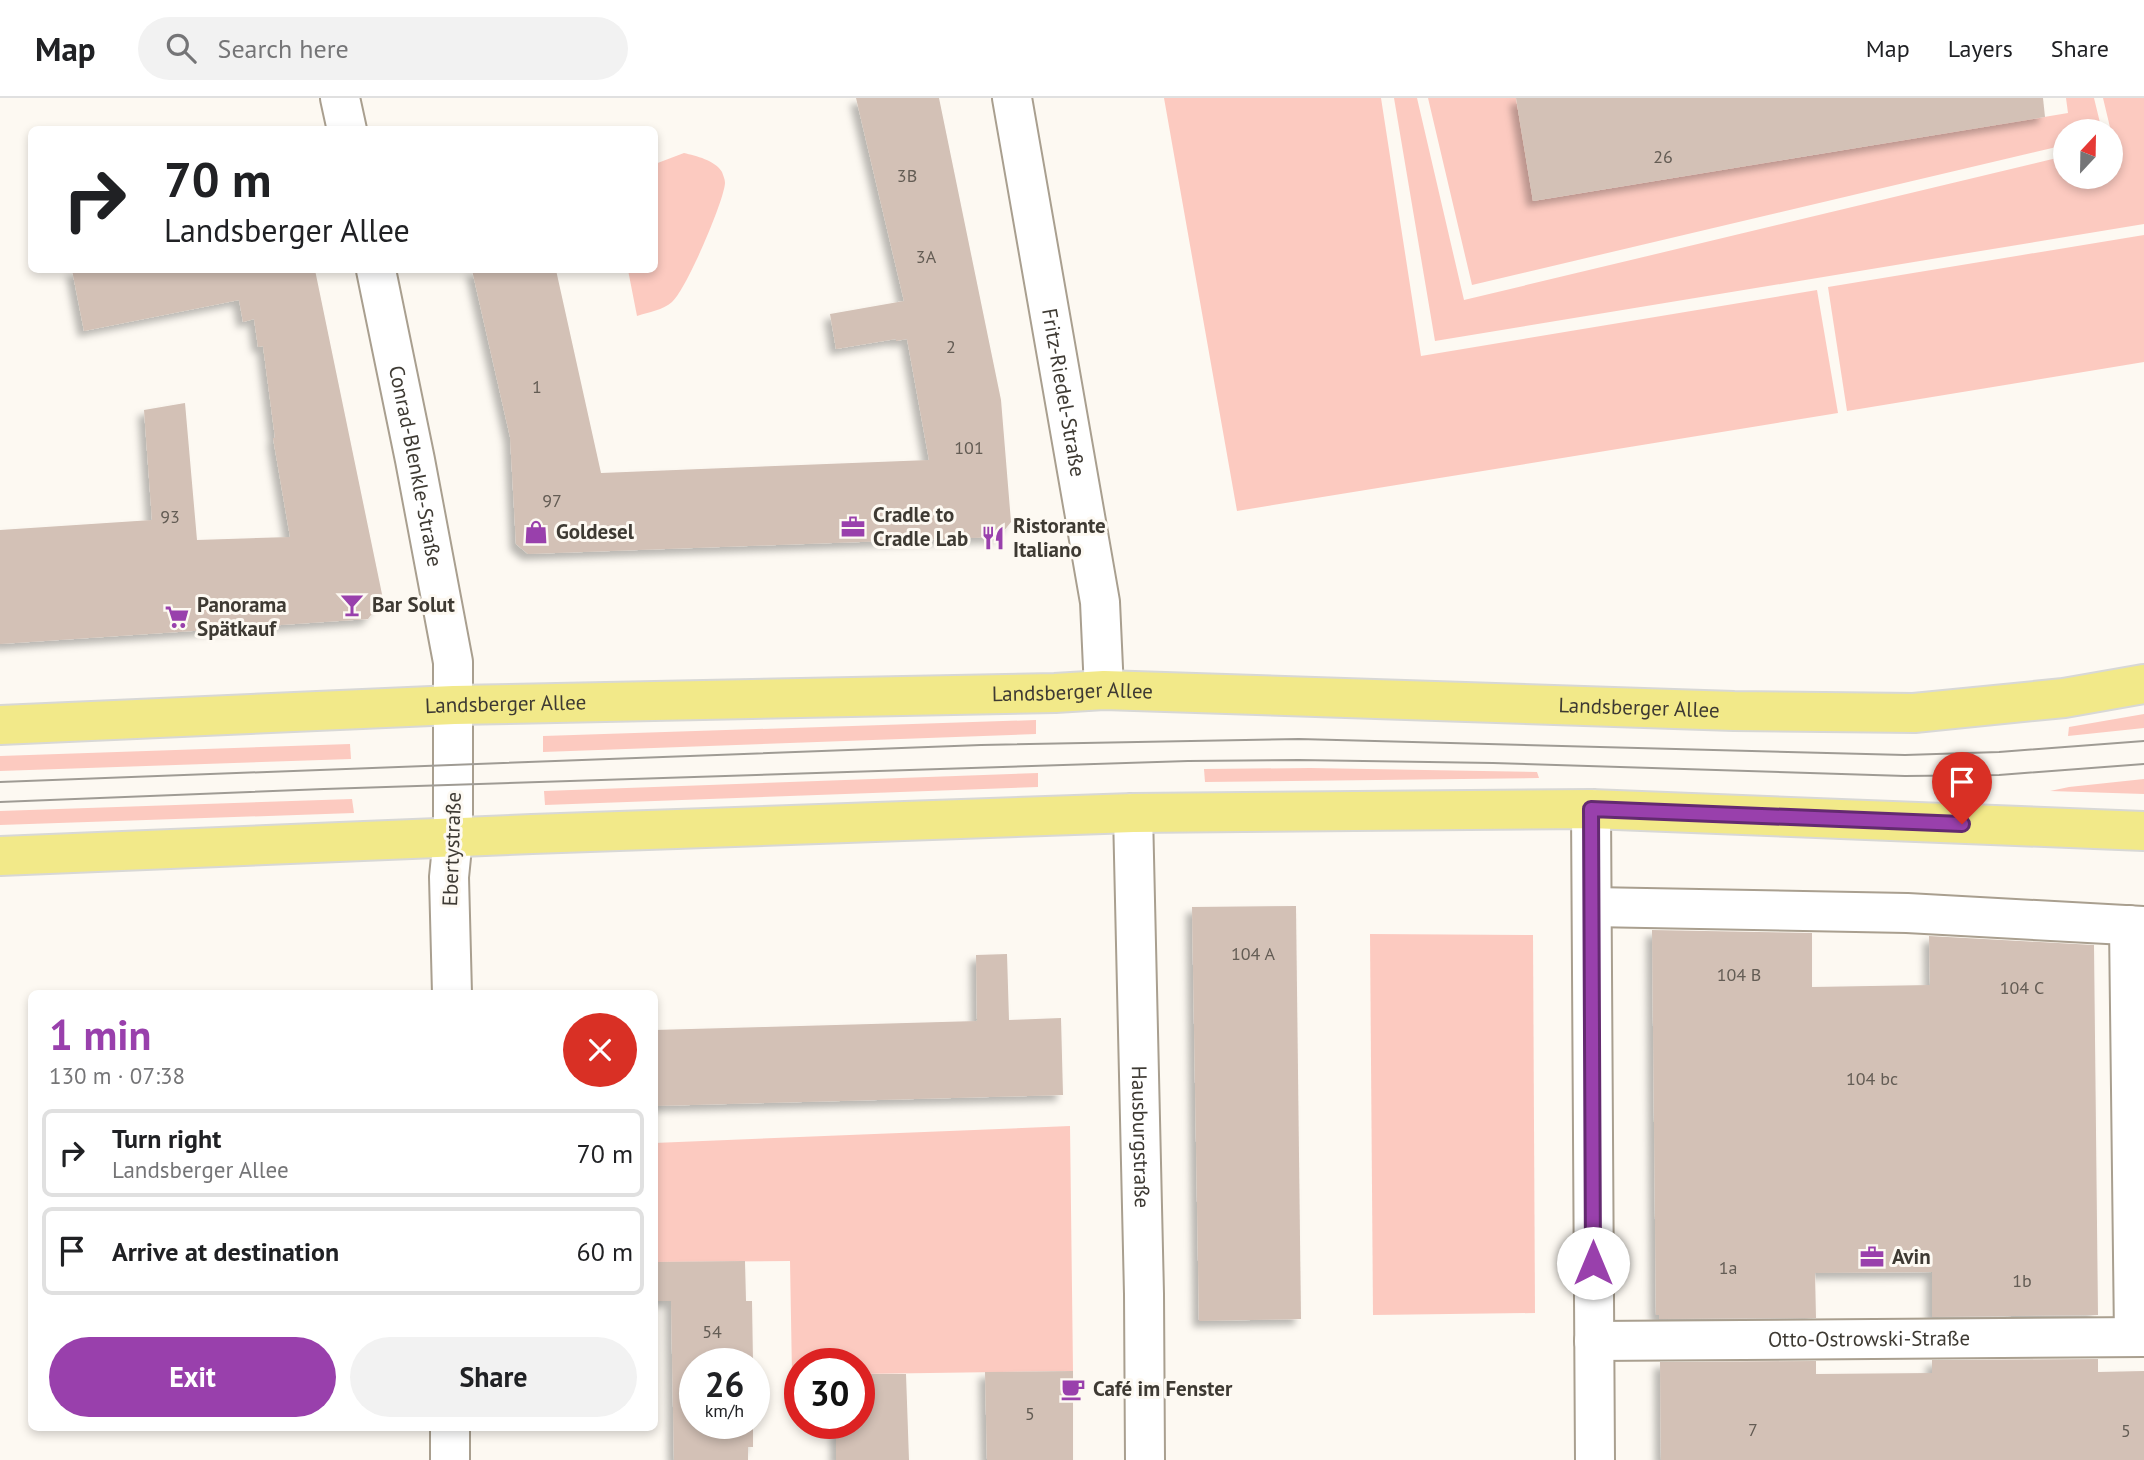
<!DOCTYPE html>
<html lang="en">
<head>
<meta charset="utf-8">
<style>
  :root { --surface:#fff; --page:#f2f2f2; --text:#202124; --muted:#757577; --line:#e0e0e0; --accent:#9940ac }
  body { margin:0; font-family:"PT Sans",sans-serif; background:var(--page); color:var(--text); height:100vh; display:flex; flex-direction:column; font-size:26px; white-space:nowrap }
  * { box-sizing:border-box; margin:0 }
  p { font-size:23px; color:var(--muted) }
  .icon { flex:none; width:38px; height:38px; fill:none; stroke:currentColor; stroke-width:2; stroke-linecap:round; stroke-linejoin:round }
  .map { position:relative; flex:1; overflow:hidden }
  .side { position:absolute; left:28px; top:892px; width:630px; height:441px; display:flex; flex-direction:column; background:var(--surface); border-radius:10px; box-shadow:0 4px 10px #0003 }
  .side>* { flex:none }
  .hud { position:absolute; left:28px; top:28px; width:630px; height:147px; border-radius:10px; box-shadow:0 4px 10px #0003; background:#fff; color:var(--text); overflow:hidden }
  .needle { width:46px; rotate:22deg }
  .controls { position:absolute; left:2053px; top:21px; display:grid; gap:14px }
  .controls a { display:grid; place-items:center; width:70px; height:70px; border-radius:50%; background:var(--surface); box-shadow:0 4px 10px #0003; font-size:35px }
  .speed { position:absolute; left:679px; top:1250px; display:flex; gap:14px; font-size:35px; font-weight:700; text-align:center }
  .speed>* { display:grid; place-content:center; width:91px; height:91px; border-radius:50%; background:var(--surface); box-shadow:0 4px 10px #0003; line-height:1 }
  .speed small { font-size:18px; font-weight:400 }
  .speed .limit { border:10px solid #d22; background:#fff; color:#111 }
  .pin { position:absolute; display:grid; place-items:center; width:60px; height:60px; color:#fff; margin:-72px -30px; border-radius:50% 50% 50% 0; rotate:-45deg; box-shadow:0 0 7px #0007 }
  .pin .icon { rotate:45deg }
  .me { position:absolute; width:77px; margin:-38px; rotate:0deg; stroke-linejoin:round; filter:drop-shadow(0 0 5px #0008) }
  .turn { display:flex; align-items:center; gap:24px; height:147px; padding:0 21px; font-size:32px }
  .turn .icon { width:91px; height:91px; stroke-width:2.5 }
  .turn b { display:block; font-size:49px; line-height:60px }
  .round { display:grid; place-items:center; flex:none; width:74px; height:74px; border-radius:37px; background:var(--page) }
  .overview { display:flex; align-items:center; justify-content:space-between; height:119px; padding:0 21px }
  h1 { font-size:42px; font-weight:800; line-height:52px; color:var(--accent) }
  .cta { display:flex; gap:14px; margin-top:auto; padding:14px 21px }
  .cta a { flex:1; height:80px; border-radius:42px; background:var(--accent); color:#fff; font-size:28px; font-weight:800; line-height:80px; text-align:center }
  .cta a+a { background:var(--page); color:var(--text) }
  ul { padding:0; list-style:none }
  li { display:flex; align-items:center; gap:21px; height:88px; margin:0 14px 10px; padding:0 7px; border:4px solid var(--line); border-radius:10px }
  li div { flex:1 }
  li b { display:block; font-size:26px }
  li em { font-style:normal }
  header { display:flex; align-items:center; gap:42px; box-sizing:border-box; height:98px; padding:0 35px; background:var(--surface); border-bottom:2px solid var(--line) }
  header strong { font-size:33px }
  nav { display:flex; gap:38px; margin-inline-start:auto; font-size:24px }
  .search { width:490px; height:63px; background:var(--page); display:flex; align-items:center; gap:18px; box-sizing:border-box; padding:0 24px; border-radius:38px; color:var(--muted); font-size:26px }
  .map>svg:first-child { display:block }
</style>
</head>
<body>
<header>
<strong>Map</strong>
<div class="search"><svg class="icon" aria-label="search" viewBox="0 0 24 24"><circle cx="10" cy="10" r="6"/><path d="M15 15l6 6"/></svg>Search here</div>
<nav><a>Map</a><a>Layers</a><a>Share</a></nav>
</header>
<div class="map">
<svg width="2144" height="1362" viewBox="0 0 2144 1362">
  <defs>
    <filter id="shadow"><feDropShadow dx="-6" dy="6" stdDeviation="3.5" flood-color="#0004"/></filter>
  </defs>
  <rect width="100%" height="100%" fill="#fdf9f2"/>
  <g fill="#fccac0">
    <polygon points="1164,0 1381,0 1421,258 1817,192 1838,315 1237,413"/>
    <polygon points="1394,0 1417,0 1464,202 2065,58 2065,79 2110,79 2111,47 2114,46 2103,0 2144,0 2144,126 1435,243"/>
    <polygon points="1428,0 1516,0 1533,103 2068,15 2066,0 2094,0 2102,33 2065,33 2065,47 1472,187"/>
    <path d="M684,55C696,58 715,62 722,74C723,77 725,81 725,85C724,103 686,192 672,204C663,212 649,214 637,218L628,172H654L655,66Z"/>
    <polygon points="2144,137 2144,264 1847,313 1828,189"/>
    <polygon points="2144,616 2144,630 2068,638 2069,629"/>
    <polygon points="1036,622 1036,636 543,654 543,638"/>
    <polygon points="350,646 351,661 0,673 0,658"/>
    <polygon points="1310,670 1537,674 1539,680 1205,684 1204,671"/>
    <polygon points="1038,675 1038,689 545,707 544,693"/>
    <polygon points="2144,681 2144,696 2050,693 2069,689"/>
    <polygon points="352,701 354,715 0,727 0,713"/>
    <polygon points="1370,836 1533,837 1535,1215 1373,1217"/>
    <polygon points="1070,1028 1073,1273 859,1276 859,1265 800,1265 800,1277 792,1277 790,1163 655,1164 654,1045"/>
  </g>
  <g fill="#d3c1b6" filter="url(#shadow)">
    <polygon points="856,0 939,0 1001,302 1011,424 999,439 528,456 516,446 510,339 472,172 556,172 601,375 929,362 907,241 896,243 896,241 836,251 830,216 904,203"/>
    <polygon points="1516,0 2043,0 2045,19 1533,103"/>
    <polygon points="72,172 315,172 383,501 368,521 0,546 0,432 152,422 144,312 185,305 197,442 290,439 273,340 275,340 263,248 258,249 254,221 243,224 239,202 84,233"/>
    <polygon points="1296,808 1301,1221 1199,1223 1192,809"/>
    <polygon points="1652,832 1812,835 1812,889 1930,887 1929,838 2094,847 2098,1217 1932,1219 1932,1174 1815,1175 1816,1220 1659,1221 1659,1217 1656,1217"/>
    <polygon points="1007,856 1009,922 1061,920 1063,997 654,1008 654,932 977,923 976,857"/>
    <polygon points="745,1163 746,1203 752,1203 753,1265 695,1265 695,1325 753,1325 753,1349 748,1349 748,1362 674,1362 671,1203 654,1203 654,1164"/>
    <polygon points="2098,1261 2098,1274 2144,1273 2144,1362 1661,1362 1660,1264 1816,1263 1816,1276 1932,1275 1932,1262"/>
    <polygon points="1073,1273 1073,1362 987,1362 985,1274"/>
    <polygon points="859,1276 906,1276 909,1362 836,1362 836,1325 859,1325"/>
  </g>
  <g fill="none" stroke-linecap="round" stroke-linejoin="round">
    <g stroke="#a99f8f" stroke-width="42">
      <g id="minor">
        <polyline points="340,0 347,32"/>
        <path id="s1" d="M1012,0L1100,504L1104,592"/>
        <path id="s2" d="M376,172L415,362L453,564V739L449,779L452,896"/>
        <polyline points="1591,711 1595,1362"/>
        <path id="s3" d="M1133,715L1144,1196L1145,1362"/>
        <polyline points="1592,809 1907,815 2144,828"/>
        <polyline points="2129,827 2134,1239"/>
        <path id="s4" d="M1594,1243L2144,1239"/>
        <polyline points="450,1330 450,1362"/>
      </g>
    </g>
    <g stroke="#d8d8d6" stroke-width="42">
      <g id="major">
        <path id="s5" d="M0,627L454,607L1055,595L1104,592L1734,613L1914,615L2064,600L2144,586"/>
        <polyline points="0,758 532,736 1133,715 1591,711 2144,733"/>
      </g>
    </g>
    <use href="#minor" stroke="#fff" stroke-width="38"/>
    <use href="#major" stroke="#f2e989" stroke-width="38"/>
    <g stroke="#9f9b94" stroke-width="2">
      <polyline points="0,684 981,647 1299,641 1905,657 1999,654 2144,643"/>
      <polyline points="0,704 324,691 1188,663 1299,662 1493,665 1905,678 1999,677 2144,666"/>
    </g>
  </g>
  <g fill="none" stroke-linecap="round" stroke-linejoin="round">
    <g stroke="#632a70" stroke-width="18">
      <polyline id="route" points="1593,1165 1591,711 1962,726"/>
    </g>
    <use href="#route" stroke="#9940ac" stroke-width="12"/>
  </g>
  <defs>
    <g id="office-bare" transform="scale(1.89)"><path d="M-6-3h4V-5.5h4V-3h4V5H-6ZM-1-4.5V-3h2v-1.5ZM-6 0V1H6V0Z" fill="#9940ac" stroke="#fdf9f2" stroke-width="2.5" paint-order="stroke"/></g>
    <g id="shop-bare" transform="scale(1.89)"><path d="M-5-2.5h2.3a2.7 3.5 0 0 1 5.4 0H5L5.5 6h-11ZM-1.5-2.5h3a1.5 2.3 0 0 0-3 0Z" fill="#9940ac" stroke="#fdf9f2" stroke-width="2.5" paint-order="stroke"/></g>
    <g id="restaurant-bare" transform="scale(1.89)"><path d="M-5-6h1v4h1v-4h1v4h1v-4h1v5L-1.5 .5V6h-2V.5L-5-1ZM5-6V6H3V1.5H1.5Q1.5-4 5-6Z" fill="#9940ac" stroke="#fdf9f2" stroke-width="2.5" paint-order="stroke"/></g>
    <g id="bar-bare" transform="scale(1.89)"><path d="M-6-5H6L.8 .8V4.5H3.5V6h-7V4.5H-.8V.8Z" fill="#9940ac" stroke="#fdf9f2" stroke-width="2.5" paint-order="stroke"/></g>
    <g id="supermarket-bare" transform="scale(1.89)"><path d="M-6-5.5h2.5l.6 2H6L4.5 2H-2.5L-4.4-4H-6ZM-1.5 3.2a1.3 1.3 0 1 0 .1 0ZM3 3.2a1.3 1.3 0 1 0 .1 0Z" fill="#9940ac" stroke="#fdf9f2" stroke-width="2.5" paint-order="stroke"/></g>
    <g id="cafe-bare" transform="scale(1.89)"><path d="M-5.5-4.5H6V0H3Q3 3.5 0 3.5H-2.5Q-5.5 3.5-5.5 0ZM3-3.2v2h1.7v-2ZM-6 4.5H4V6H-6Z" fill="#9940ac" stroke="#fdf9f2" stroke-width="2.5" paint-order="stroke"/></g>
  </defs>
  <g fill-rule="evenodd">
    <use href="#office-bare" x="853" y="429"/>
    <use href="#shop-bare" x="536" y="434"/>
    <use href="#restaurant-bare" x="993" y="440"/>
    <use href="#bar-bare" x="352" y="507"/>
    <use href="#supermarket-bare" x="177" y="519"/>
    <use href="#office-bare" x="1872" y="1159"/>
    <use href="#cafe-bare" x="1073" y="1291"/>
  </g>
  <g text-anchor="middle" stroke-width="6" stroke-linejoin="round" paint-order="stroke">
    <g font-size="18" fill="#635c54">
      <text x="1663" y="65">26</text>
      <text x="907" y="84">3B</text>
      <text x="926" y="165">3A</text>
      <text x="951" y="255">2</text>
      <text x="537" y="295">1</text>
      <text x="969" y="356">101</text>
      <text x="552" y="409">97</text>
      <text x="170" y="425">93</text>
      <text x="1253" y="862">104 A</text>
      <text x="1739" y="883">104 B</text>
      <text x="2022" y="896">104 C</text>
      <text x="1872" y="987">104 bc</text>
      <text x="1728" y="1176">1a</text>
      <text x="2022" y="1189">1b</text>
      <text x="712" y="1240">54</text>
      <text x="1030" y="1322">5</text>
      <text x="1753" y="1338">7</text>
      <text x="2126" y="1339">5</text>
    </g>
    <g font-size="21" fill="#3e3a33" stroke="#fdf9f2">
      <text dy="7" stroke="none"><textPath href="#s1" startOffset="299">Fritz-Riedel-Straße</textPath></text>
      <text dy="7" stroke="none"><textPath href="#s2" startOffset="200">Conrad-Blenkle-Straße</textPath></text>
      <text dy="7" stroke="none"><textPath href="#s5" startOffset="1073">Landsberger Allee</textPath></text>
      <text dy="7" stroke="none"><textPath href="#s5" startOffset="506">Landsberger Allee</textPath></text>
      <text dy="7" stroke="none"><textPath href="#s5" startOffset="1640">Landsberger Allee</textPath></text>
      <text transform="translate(452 751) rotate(-88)" y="7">Ebertystraße</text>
      <text dy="7" stroke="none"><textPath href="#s3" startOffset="324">Hausburgstraße</textPath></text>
      <text dy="7" stroke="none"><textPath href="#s4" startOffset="275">Otto-Ostrowski-Straße</textPath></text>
    </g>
    <g font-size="21" font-weight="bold" fill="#3e3a33" stroke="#fdf9f2" text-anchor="start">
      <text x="873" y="424">Cradle to<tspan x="873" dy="24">Cradle Lab</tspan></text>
      <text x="1013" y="435">Ristorante<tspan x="1013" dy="24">Italiano</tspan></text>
      <text x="556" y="441">Goldesel</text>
      <text x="197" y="514">Panorama<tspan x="197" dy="24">Spätkauf</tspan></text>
      <text x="372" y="514">Bar Solut</text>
      <text x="1892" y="1166">Avin</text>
      <text x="1093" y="1298">Café im Fenster</text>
    </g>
  </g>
</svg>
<div class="controls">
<a><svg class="needle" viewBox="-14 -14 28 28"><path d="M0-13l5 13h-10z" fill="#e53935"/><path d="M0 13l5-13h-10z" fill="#757577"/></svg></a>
</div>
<div class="speed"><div>26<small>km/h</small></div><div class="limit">30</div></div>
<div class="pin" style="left:1962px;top:726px;background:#d93025"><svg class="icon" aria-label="arrive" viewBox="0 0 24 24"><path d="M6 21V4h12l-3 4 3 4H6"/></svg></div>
<svg class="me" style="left:1593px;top:1165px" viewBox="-20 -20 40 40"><circle r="19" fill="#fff"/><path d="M0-13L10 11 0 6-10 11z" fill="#9940ac"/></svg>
<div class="hud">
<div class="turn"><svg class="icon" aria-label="right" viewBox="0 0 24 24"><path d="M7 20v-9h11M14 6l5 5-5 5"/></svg><div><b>70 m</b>Landsberger Allee</div></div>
</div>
<section class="side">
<div class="overview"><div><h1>1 min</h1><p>130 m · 07:38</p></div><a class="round" style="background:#d93025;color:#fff"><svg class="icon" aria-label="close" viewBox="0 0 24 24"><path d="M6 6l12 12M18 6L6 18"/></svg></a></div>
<ul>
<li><svg class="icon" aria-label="right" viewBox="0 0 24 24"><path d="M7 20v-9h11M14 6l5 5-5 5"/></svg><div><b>Turn right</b><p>Landsberger Allee</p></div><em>70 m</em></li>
<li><svg class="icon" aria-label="arrive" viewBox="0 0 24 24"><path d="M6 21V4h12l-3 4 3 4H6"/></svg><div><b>Arrive at destination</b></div><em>60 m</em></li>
</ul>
<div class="cta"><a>Exit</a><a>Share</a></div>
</section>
</div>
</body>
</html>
